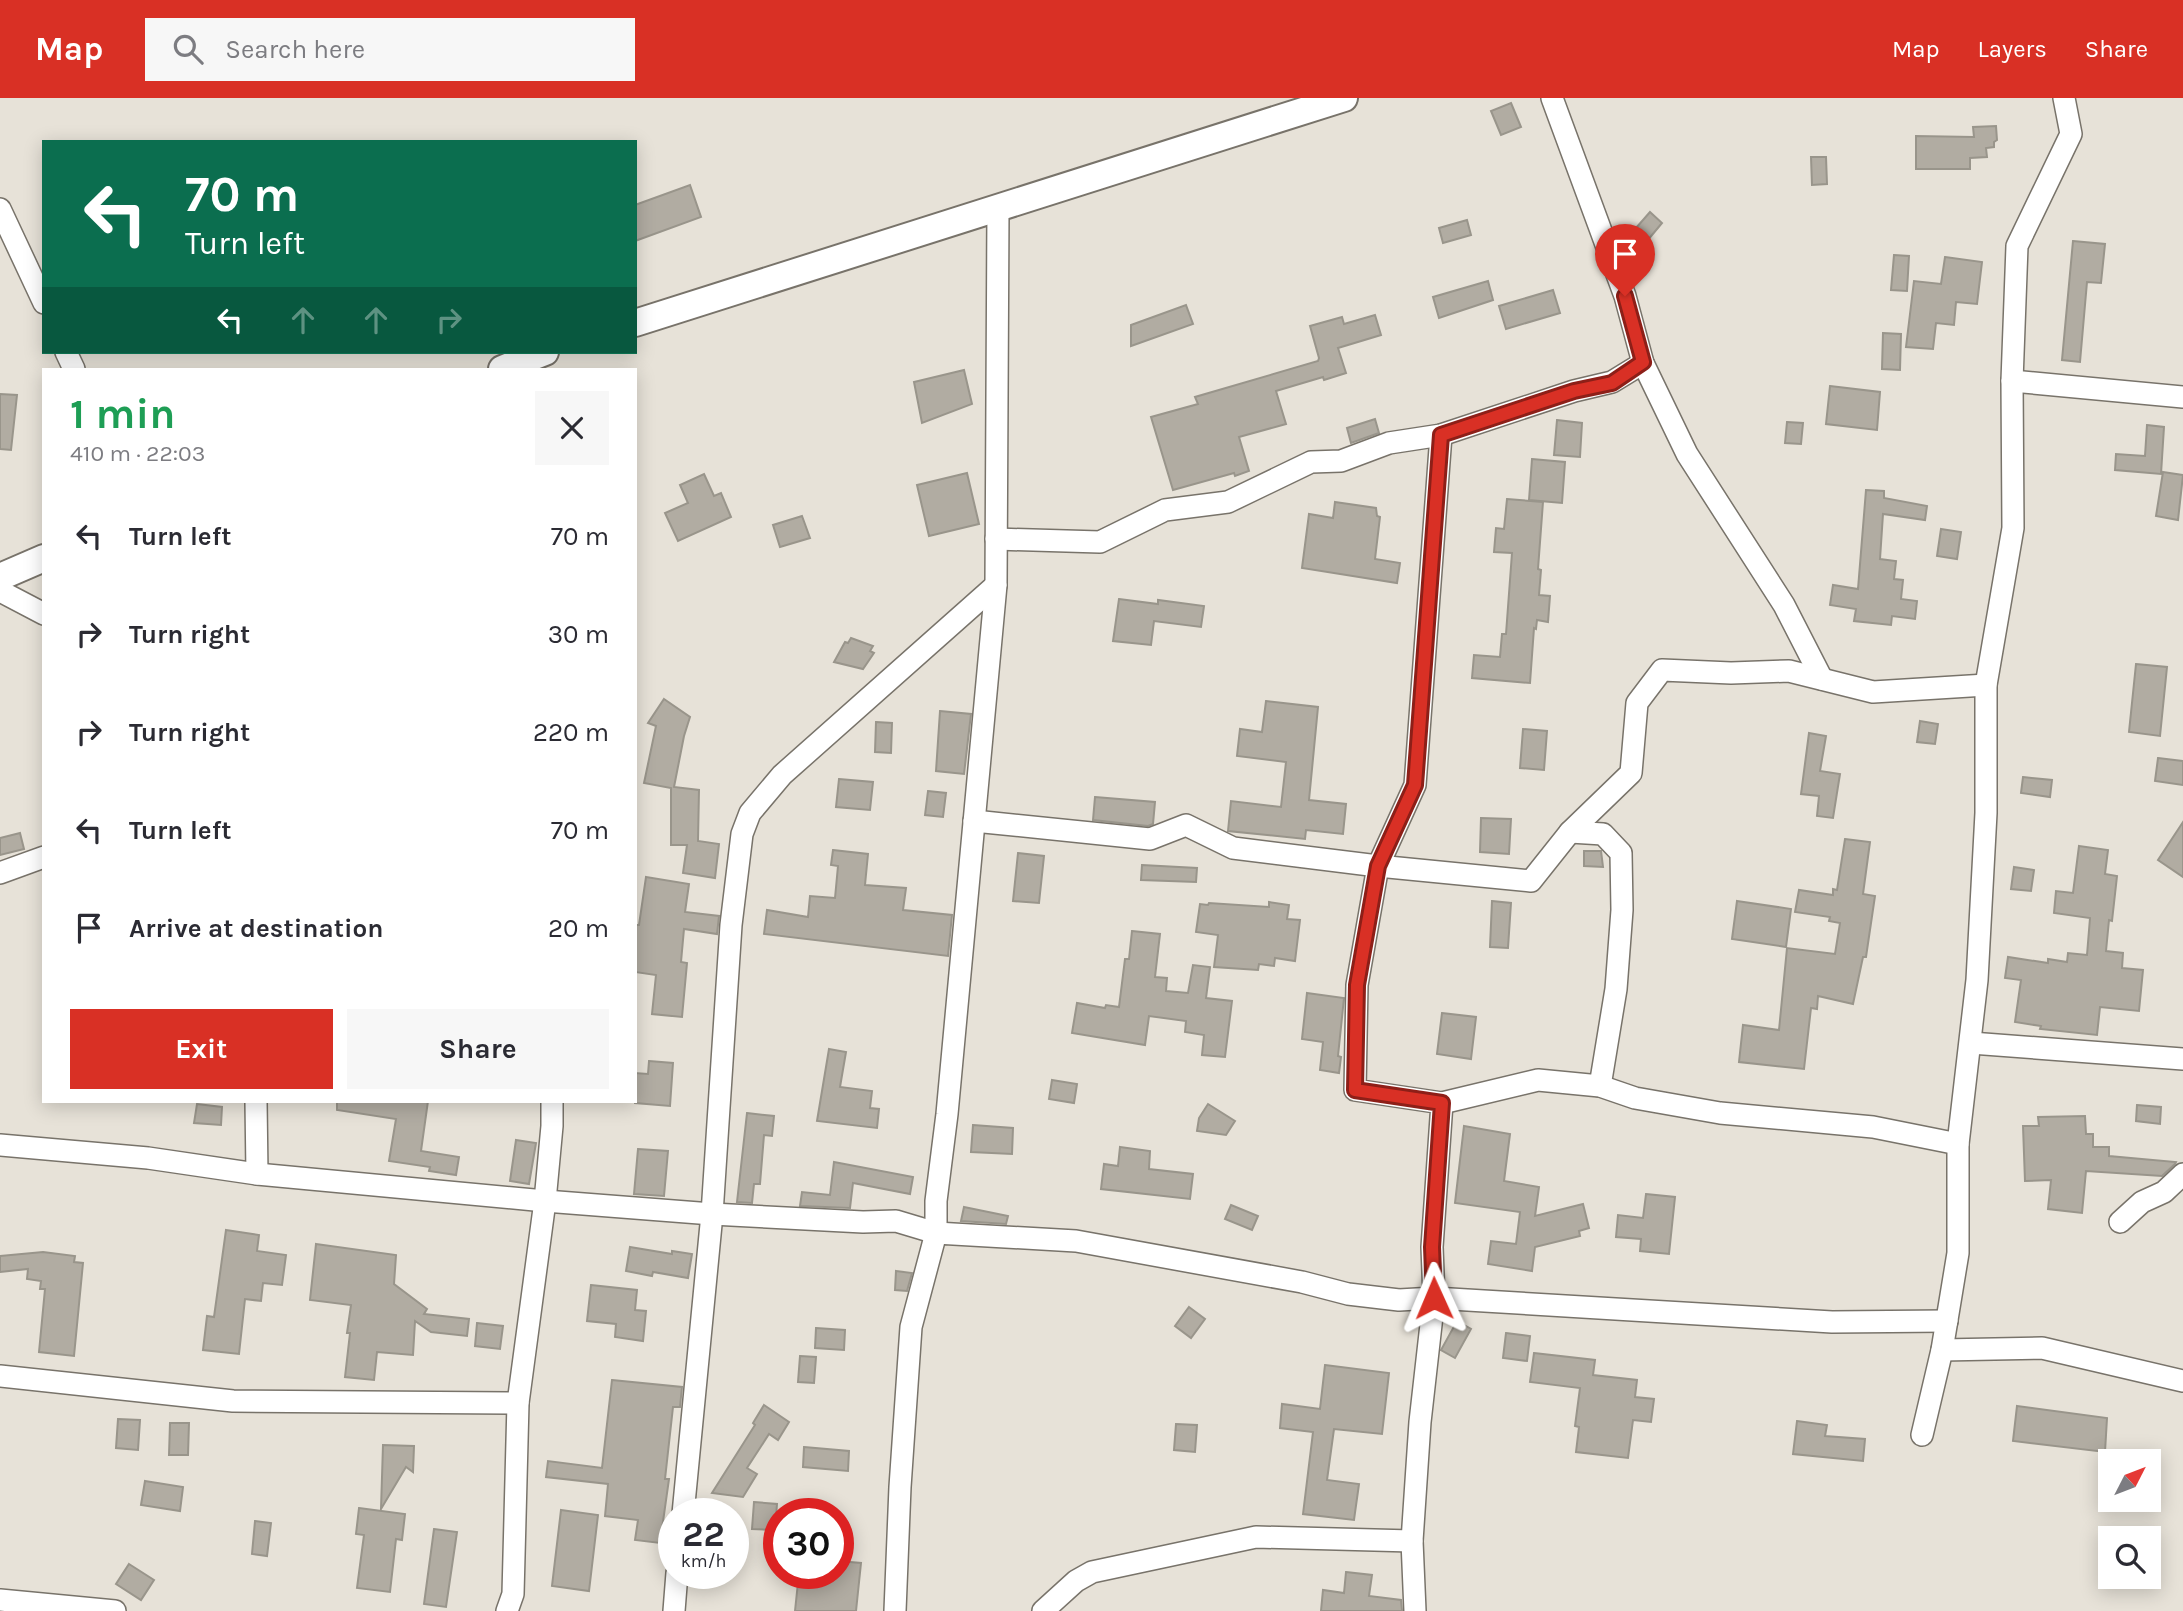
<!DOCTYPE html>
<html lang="en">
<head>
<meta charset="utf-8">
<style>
  :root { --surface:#fff; --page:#f7f7f7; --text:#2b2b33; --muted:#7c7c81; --accent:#d93025 }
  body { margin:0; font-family:Karla,sans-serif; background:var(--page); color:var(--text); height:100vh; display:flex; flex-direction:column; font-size:26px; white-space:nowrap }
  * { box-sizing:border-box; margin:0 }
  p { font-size:23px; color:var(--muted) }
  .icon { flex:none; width:38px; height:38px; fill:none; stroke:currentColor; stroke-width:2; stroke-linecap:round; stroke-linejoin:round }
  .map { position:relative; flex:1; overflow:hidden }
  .panel { position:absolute; left:42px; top:270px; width:595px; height:735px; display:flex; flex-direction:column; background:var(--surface); border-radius:0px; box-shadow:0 4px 18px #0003 }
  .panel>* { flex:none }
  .top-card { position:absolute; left:42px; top:42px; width:595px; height:214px; border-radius:0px; box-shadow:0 4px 18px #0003; background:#0b6e4f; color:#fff; overflow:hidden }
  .needle { width:46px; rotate:48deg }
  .fabs { position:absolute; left:2098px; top:1351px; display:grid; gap:14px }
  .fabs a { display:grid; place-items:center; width:63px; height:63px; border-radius:0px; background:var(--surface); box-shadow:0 4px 18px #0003; font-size:35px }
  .speed { position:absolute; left:658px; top:1400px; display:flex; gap:14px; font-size:35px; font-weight:700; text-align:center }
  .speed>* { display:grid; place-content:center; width:91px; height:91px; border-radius:50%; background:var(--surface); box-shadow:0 4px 18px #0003; line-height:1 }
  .speed small { font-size:18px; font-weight:400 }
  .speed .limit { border:10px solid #d22; background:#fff; color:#111 }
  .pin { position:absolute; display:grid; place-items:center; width:60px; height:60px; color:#fff; margin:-72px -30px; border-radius:50% 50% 50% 0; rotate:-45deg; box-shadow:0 0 7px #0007 }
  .pin .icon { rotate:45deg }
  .me { position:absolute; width:77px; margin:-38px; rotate:359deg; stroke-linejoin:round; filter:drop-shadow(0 0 5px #0008) }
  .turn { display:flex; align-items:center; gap:24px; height:147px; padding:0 28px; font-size:32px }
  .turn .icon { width:91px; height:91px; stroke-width:2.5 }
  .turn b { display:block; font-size:49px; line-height:60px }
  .lanes { display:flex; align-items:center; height:66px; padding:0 28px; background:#0003; justify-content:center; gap:35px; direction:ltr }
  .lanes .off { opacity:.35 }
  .round { display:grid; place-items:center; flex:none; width:74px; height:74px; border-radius:0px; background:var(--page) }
  .headline { display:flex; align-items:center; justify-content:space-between; height:119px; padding:0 28px }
  h1 { font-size:42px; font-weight:700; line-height:52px; color:#1e9e55 }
  .action { display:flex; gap:14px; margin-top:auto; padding:14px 28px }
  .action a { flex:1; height:80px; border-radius:0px; background:var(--accent); color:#fff; font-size:28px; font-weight:700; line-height:80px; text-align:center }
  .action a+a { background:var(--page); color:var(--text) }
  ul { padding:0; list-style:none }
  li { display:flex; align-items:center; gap:21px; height:98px; padding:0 28px }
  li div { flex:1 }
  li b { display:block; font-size:26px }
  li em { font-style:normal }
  header { display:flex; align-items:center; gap:42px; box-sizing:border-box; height:98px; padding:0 35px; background:var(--accent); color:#fff }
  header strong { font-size:33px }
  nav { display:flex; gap:38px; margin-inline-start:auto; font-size:24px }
  .search { width:490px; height:63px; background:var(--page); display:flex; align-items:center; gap:18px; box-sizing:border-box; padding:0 24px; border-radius:0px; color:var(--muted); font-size:26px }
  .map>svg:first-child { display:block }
</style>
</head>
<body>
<header>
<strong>Map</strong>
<div class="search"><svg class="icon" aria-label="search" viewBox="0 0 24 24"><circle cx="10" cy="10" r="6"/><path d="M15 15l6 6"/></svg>Search here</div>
<nav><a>Map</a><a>Layers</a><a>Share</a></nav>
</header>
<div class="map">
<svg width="2183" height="1513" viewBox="0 0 2183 1513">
  <rect width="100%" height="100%" fill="#e7e2d8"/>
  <g fill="#b1aca2" stroke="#99958b" stroke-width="2">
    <polygon points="1511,5 1521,29 1501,37 1491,13"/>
    <polygon points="1996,28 1997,42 1994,44 1994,49 1986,50 1987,59 1970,60 1970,71 1916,71 1916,38 1974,39 1973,29"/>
    <polygon points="1811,59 1826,59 1827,86 1812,87"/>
    <polygon points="690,87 701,119 635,143 635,107"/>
    <polygon points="1650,114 1662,125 1642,149 1629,138"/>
    <polygon points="1467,122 1471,137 1443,145 1439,130"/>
    <polygon points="2073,143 2105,146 2101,185 2087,184 2080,264 2062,262"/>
    <polygon points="1894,157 1909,158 1907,193 1891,192"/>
    <polygon points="1945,159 1982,164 1977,206 1956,204 1954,227 1936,225 1933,251 1906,249 1914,183 1941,186"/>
    <polygon points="1488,183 1493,202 1439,220 1433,199"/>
    <polygon points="1553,192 1560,215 1506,231 1499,208"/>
    <polygon points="1186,207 1193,226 1131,248 1131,227"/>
    <polygon points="1375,217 1381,237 1338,250 1346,275 1324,282 1323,279 1276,293 1286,326 1239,339 1249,373 1235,378 1234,375 1173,392 1151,319 1198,306 1195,299 1318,263 1319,260 1310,228 1342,219 1344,226"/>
    <polygon points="1883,235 1901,236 1900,272 1882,271"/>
    <polygon points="964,272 972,306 922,325 914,284"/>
    <polygon points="1830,288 1880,294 1877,332 1826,326"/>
    <polygon points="0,296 17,297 11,352 0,351"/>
    <polygon points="1375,321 1379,335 1351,345 1347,330"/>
    <polygon points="1557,322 1582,325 1580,359 1554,357"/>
    <polygon points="1787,324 1803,325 1801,346 1785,345"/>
    <polygon points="2147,327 2164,329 2161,376 2115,372 2116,356 2145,358"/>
    <polygon points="1532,361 1565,364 1562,405 1529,402"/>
    <polygon points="2163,374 2183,377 2178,422 2156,418"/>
    <polygon points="967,375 979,426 929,438 917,387"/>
    <polygon points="704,376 714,398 721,395 731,419 678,443 665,415 688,405 680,387"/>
    <polygon points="1866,392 1884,393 1884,400 1927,408 1925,422 1883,416 1880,461 1896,463 1894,481 1903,482 1901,501 1917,503 1915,521 1892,518 1891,527 1854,523 1856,511 1830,507 1833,487 1858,491"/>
    <polygon points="1507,401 1543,404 1538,471 1541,472 1539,497 1550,498 1548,524 1537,522 1536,531 1534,530 1530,585 1472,580 1474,557 1500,559 1502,536 1506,536 1512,455 1494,454 1496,430 1504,431"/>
    <polygon points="1335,404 1376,410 1377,418 1380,419 1375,461 1400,465 1397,485 1302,470 1309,416 1333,420"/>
    <polygon points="802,418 810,440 780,449 773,427"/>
    <polygon points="1941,431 1961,434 1957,461 1937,458"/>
    <polygon points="1119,501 1158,506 1158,502 1204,508 1201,529 1154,523 1151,547 1113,543"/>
    <polygon points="851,540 873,548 870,553 874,555 863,571 834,564 845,544 848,545"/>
    <polygon points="2136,566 2167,569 2160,638 2129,634"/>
    <polygon points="664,601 690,619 684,638 674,689 699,692 698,743 719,746 715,780 683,775 687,747 671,747 671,690 644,685 656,628 648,625"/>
    <polygon points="1266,603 1318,609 1309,702 1346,706 1343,736 1306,732 1305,741 1228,733 1231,703 1281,709 1286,664 1237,658 1240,631 1262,634"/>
    <polygon points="940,613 971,616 964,676 936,673"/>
    <polygon points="1920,623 1938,626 1935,646 1917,644"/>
    <polygon points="876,624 892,625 891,655 875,654"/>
    <polygon points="1523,631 1547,633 1544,672 1520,670"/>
    <polygon points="1809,635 1826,638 1820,673 1840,676 1833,720 1817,718 1819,698 1801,696"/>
    <polygon points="2158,660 2183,663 2183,687 2155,683"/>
    <polygon points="2023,679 2052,682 2050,699 2021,695"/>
    <polygon points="839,681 873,684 870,712 836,709"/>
    <polygon points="928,693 946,695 943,719 925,717"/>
    <polygon points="1095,699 1155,704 1153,726 1148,728 1093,722"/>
    <polygon points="1481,720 1511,721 1509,756 1480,754"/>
    <polygon points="2183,724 2183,779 2158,762"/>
    <polygon points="20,735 24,751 0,757 0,740"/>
    <polygon points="1845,741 1870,744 1863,796 1875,798 1866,859 1863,859 1853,906 1818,898 1817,911 1811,910 1804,971 1739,964 1743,927 1779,932 1787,850 1835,856 1840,825 1829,823 1830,819 1795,814 1799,792 1833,797 1833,791 1837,792"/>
    <polygon points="2079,748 2108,752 2105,776 2117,778 2112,823 2109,822 2106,853 2123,855 2122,870 2143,872 2139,913 2100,909 2097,937 2040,931 2041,928 2015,924 2021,882 2005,880 2008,859 2048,865 2048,861 2067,864 2068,855 2087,857 2090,820 2054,815 2056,793 2073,795"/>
    <polygon points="833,752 868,756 865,787 906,790 903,812 952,817 948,858 764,836 767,812 808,819 810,798 835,800 838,768 831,767"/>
    <polygon points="1584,753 1601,753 1603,769 1584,768"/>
    <polygon points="1018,755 1044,758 1039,805 1013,803"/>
    <polygon points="1142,767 1197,770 1196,784 1141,782"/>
    <polygon points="2014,769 2034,772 2031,793 2011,791"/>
    <polygon points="646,779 689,786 685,814 719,818 717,836 684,831 681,864 687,865 682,919 652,916 656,877 635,874 636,827 639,827"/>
    <polygon points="1492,803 1511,805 1508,850 1490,849"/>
    <polygon points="1737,803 1791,811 1786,849 1732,841"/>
    <polygon points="1269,804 1289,807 1287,821 1300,822 1295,863 1275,860 1274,868 1259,866 1258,872 1214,869 1218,837 1196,834 1200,806 1208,807 1209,805 1269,809"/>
    <polygon points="1132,833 1160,836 1155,879 1167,880 1166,893 1188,895 1193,867 1210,869 1206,900 1232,903 1225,959 1202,957 1204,937 1185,934 1186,923 1149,918 1145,947 1072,935 1077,905 1105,910 1106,907 1119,909 1125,861 1129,861"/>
    <polygon points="1307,895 1344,900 1338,958 1341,959 1339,975 1320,972 1323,944 1302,941"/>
    <polygon points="1442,915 1476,919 1471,961 1437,956"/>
    <polygon points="829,951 846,954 840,989 872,993 870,1010 879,1011 877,1030 817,1023"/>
    <polygon points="649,963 673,965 670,1008 635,1005 635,975 648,976"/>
    <polygon points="1052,982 1077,986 1074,1005 1049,1001"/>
    <polygon points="337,1003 428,1003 421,1053 459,1059 456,1077 429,1073 430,1069 389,1063 396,1021 337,1012"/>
    <polygon points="197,1006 222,1009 221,1027 194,1025"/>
    <polygon points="1208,1006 1235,1023 1226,1037 1197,1033 1199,1020"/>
    <polygon points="2137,1007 2161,1009 2160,1026 2136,1023"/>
    <polygon points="747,1015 774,1018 772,1038 764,1037 760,1086 754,1086 752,1105 737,1104"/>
    <polygon points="2085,1018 2086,1036 2093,1036 2093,1049 2109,1049 2109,1058 2176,1064 2175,1066 2162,1078 2086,1073 2082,1115 2048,1111 2051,1082 2025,1083 2023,1028 2039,1028 2038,1019"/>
    <polygon points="973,1027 1013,1030 1012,1056 971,1054"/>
    <polygon points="1464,1028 1510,1036 1504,1083 1539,1089 1535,1118 1583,1106 1589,1130 1579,1133 1580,1138 1535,1149 1532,1173 1488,1166 1491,1143 1516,1146 1520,1114 1455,1105"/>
    <polygon points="516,1042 536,1045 529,1086 510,1083"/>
    <polygon points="1120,1049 1150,1053 1149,1071 1193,1076 1190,1101 1101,1091 1104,1066 1118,1068"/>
    <polygon points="638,1051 668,1053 664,1098 634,1096"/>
    <polygon points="834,1064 913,1079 910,1096 853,1085 850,1110 800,1108 802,1094 830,1097"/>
    <polygon points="1646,1096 1675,1099 1669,1156 1640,1153 1641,1141 1616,1139 1618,1117 1643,1120"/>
    <polygon points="1231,1107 1258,1118 1252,1132 1225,1121"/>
    <polygon points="964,1109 1008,1118 1006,1126 961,1123"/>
    <polygon points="226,1132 259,1137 257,1153 286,1157 282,1187 263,1185 261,1203 245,1201 239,1256 203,1252 207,1218 214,1219"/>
    <polygon points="316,1146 396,1157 394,1186 427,1211 424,1216 469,1221 467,1238 431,1234 415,1223 413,1257 377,1254 374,1282 345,1279 350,1235 347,1235 351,1207 310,1202"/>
    <polygon points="630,1149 672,1156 672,1153 692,1156 688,1180 653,1174 652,1178 626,1173"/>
    <polygon points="43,1154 75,1158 74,1164 83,1165 74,1258 39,1254 45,1191 40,1191 41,1183 27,1181 28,1171 0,1174 0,1158"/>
    <polygon points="896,1173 912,1175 907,1193 895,1192"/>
    <polygon points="591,1187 637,1192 635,1212 646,1213 643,1243 615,1239 616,1226 587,1223"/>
    <polygon points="1189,1209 1205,1221 1191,1240 1175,1228"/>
    <polygon points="1457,1223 1471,1231 1455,1260 1441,1252"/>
    <polygon points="477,1225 503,1228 500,1251 475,1248"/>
    <polygon points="816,1230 845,1232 844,1252 815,1250"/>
    <polygon points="1506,1235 1530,1238 1527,1263 1503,1260"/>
    <polygon points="1534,1255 1595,1262 1593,1277 1637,1282 1635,1299 1654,1301 1651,1324 1633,1322 1628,1360 1576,1354 1579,1329 1575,1328 1580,1290 1530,1284"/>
    <polygon points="800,1258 816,1259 814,1285 798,1284"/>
    <polygon points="1325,1267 1389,1275 1382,1336 1334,1331 1327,1382 1359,1386 1354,1422 1303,1416 1313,1334 1280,1330 1282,1306 1320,1311"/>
    <polygon points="612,1282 682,1289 680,1309 673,1309 665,1381 669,1381 660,1445 635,1442 638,1422 605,1418 608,1386 546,1379 548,1363 602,1370"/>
    <polygon points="764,1307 789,1324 778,1342 769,1336 747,1370 757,1376 743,1399 712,1395 755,1327 753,1325"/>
    <polygon points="2017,1308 2107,1320 2105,1354 2013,1343"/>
    <polygon points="118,1321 140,1322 138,1352 116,1350"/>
    <polygon points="1797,1323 1827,1327 1825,1338 1865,1341 1863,1363 1793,1356"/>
    <polygon points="170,1325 189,1325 188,1357 169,1357"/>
    <polygon points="1176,1326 1197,1327 1195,1354 1174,1352"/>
    <polygon points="383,1347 414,1348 413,1374 406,1369 381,1411"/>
    <polygon points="804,1349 849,1353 848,1373 803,1369"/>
    <polygon points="145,1383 183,1389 180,1413 141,1407"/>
    <polygon points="754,1404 777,1406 775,1432 752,1431"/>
    <polygon points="359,1410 405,1416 402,1442 396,1441 390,1494 357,1490 364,1437 356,1436"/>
    <polygon points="561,1412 598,1417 589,1493 552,1488"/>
    <polygon points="255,1423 271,1425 267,1458 252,1456"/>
    <polygon points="434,1431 457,1434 446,1509 424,1506"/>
    <polygon points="838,1463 861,1465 856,1513 795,1513 799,1475 838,1475"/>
    <polygon points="129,1466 154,1482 141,1502 116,1486"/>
    <polygon points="1346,1474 1372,1477 1369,1498 1401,1502 1402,1513 1321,1513 1323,1492 1344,1495"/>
  </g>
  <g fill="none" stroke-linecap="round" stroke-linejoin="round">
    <g stroke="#78736a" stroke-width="24">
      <g id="minor">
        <polyline points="1552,0 1625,198 1643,265 1687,356 1784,507 1822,581"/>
        <polyline points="0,111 44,205"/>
        <polyline points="66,254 74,271"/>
        <polyline points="2012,283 2183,299"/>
        <polyline points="1441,337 1415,687 1378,768 1531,783 1570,734"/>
        <polyline points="996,441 1100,444 1165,412 1228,404 1311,364 1341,363 1389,345 1441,337 1574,293 1612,284 1643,265"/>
        <polyline points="0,493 44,516"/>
        <polyline points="974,723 1150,741 1186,727 1233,750 1378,768 1357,887 1355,992 1442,1005 1432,1149 1434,1200 1420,1324 1412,1443 1415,1513"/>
        <polyline points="0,775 44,759"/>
        <polyline points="1971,945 2183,961"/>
        <polyline points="1600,988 1616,891 1622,812 1621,755 1603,736 1570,734 1631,675 1637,605 1662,572 1731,575 1789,573 1873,594 1986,587"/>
        <polyline points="256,1003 257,1076"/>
        <polyline points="1442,1005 1538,982 1600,988 1635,1000 1720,1015 1873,1029 1958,1046"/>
        <polyline points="0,1047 148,1060 257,1076 545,1103 712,1116 863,1124 896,1123 936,1135 936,1103 947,1016 996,487 998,111"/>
        <polyline points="2120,1124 2142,1104 2164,1094 2183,1076"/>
        <polyline points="1942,1252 2042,1250 2183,1283"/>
        <polyline points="0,1278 233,1303 518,1305"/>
        <polyline points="1922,1337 1942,1252 1958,1155 1958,1046 1977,882 1986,715 1986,587 2013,430 2012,283 2017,148 2071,36 2064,0"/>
        <polyline points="683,1416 712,1116 731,827 742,736 750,715 782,677 996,487"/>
        <polyline points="0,1502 115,1513"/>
        <polyline points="507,1513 513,1496 518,1305 545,1103 552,1028 552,1003"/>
        <polyline points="674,1513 677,1475"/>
        <polyline points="895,1513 900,1389 911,1229 936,1135 1076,1143 1302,1184 1348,1196 1399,1202 1434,1200 1832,1224 1947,1223"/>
        <polyline points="1043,1513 1076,1483 1092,1474 1256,1439 1412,1443"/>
      </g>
    </g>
    <g stroke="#78736a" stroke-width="30">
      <g id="tertiary">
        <polyline points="635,225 1344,0"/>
        <polyline points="502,271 545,254"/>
        <polyline points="0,479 44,460"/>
      </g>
    </g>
    <use href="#minor" stroke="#fff" stroke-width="21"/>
    <use href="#tertiary" stroke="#fff" stroke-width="26"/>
  </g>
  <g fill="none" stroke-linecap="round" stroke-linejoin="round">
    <g stroke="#8d1f18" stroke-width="18">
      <polyline id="route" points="1434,1200 1432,1149 1442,1005 1355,992 1357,887 1378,768 1415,687 1441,337 1574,293 1612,285 1643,264 1625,198"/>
    </g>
    <use href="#route" stroke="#d93025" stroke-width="12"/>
  </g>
</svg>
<div class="fabs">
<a><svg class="needle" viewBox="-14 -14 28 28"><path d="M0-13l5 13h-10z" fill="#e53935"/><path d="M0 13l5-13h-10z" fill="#7c7c81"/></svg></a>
<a><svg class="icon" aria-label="search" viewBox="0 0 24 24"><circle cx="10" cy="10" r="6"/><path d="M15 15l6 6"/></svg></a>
</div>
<div class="speed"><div>22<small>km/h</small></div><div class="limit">30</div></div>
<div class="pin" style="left:1625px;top:198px;background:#d93025"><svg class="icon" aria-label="arrive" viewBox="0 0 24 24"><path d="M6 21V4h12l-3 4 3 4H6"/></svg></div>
<svg class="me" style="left:1434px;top:1200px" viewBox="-20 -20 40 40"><path d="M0-17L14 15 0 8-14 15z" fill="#d93025" stroke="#fff" stroke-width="4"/></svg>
<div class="top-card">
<div class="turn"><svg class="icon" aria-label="left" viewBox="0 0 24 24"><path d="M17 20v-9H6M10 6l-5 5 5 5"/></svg><div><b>70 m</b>Turn left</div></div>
<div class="lanes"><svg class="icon" aria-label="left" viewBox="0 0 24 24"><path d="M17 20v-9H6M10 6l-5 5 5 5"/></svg><svg class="icon off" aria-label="ahead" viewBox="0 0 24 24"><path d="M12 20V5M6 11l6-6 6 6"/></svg><svg class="icon off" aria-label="ahead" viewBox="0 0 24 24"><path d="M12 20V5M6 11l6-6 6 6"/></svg><svg class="icon off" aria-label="right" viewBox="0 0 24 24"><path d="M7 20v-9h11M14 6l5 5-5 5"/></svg></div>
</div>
<section class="panel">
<div class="headline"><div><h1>1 min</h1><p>410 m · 22:03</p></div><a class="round"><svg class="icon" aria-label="close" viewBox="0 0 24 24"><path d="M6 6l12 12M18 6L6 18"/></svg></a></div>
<ul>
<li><svg class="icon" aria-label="left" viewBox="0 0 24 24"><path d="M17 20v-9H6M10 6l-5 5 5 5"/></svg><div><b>Turn left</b></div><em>70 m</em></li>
<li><svg class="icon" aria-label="right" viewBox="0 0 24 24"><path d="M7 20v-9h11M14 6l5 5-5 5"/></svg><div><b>Turn right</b></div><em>30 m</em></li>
<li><svg class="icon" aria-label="right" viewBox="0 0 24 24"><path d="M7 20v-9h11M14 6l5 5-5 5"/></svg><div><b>Turn right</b></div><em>220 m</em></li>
<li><svg class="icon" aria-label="left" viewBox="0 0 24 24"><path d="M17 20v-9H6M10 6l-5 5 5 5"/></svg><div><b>Turn left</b></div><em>70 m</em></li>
<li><svg class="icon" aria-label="arrive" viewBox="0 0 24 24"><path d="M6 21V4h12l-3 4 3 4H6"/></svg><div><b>Arrive at destination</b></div><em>20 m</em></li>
</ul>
<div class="action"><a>Exit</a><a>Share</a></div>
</section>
</div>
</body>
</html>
